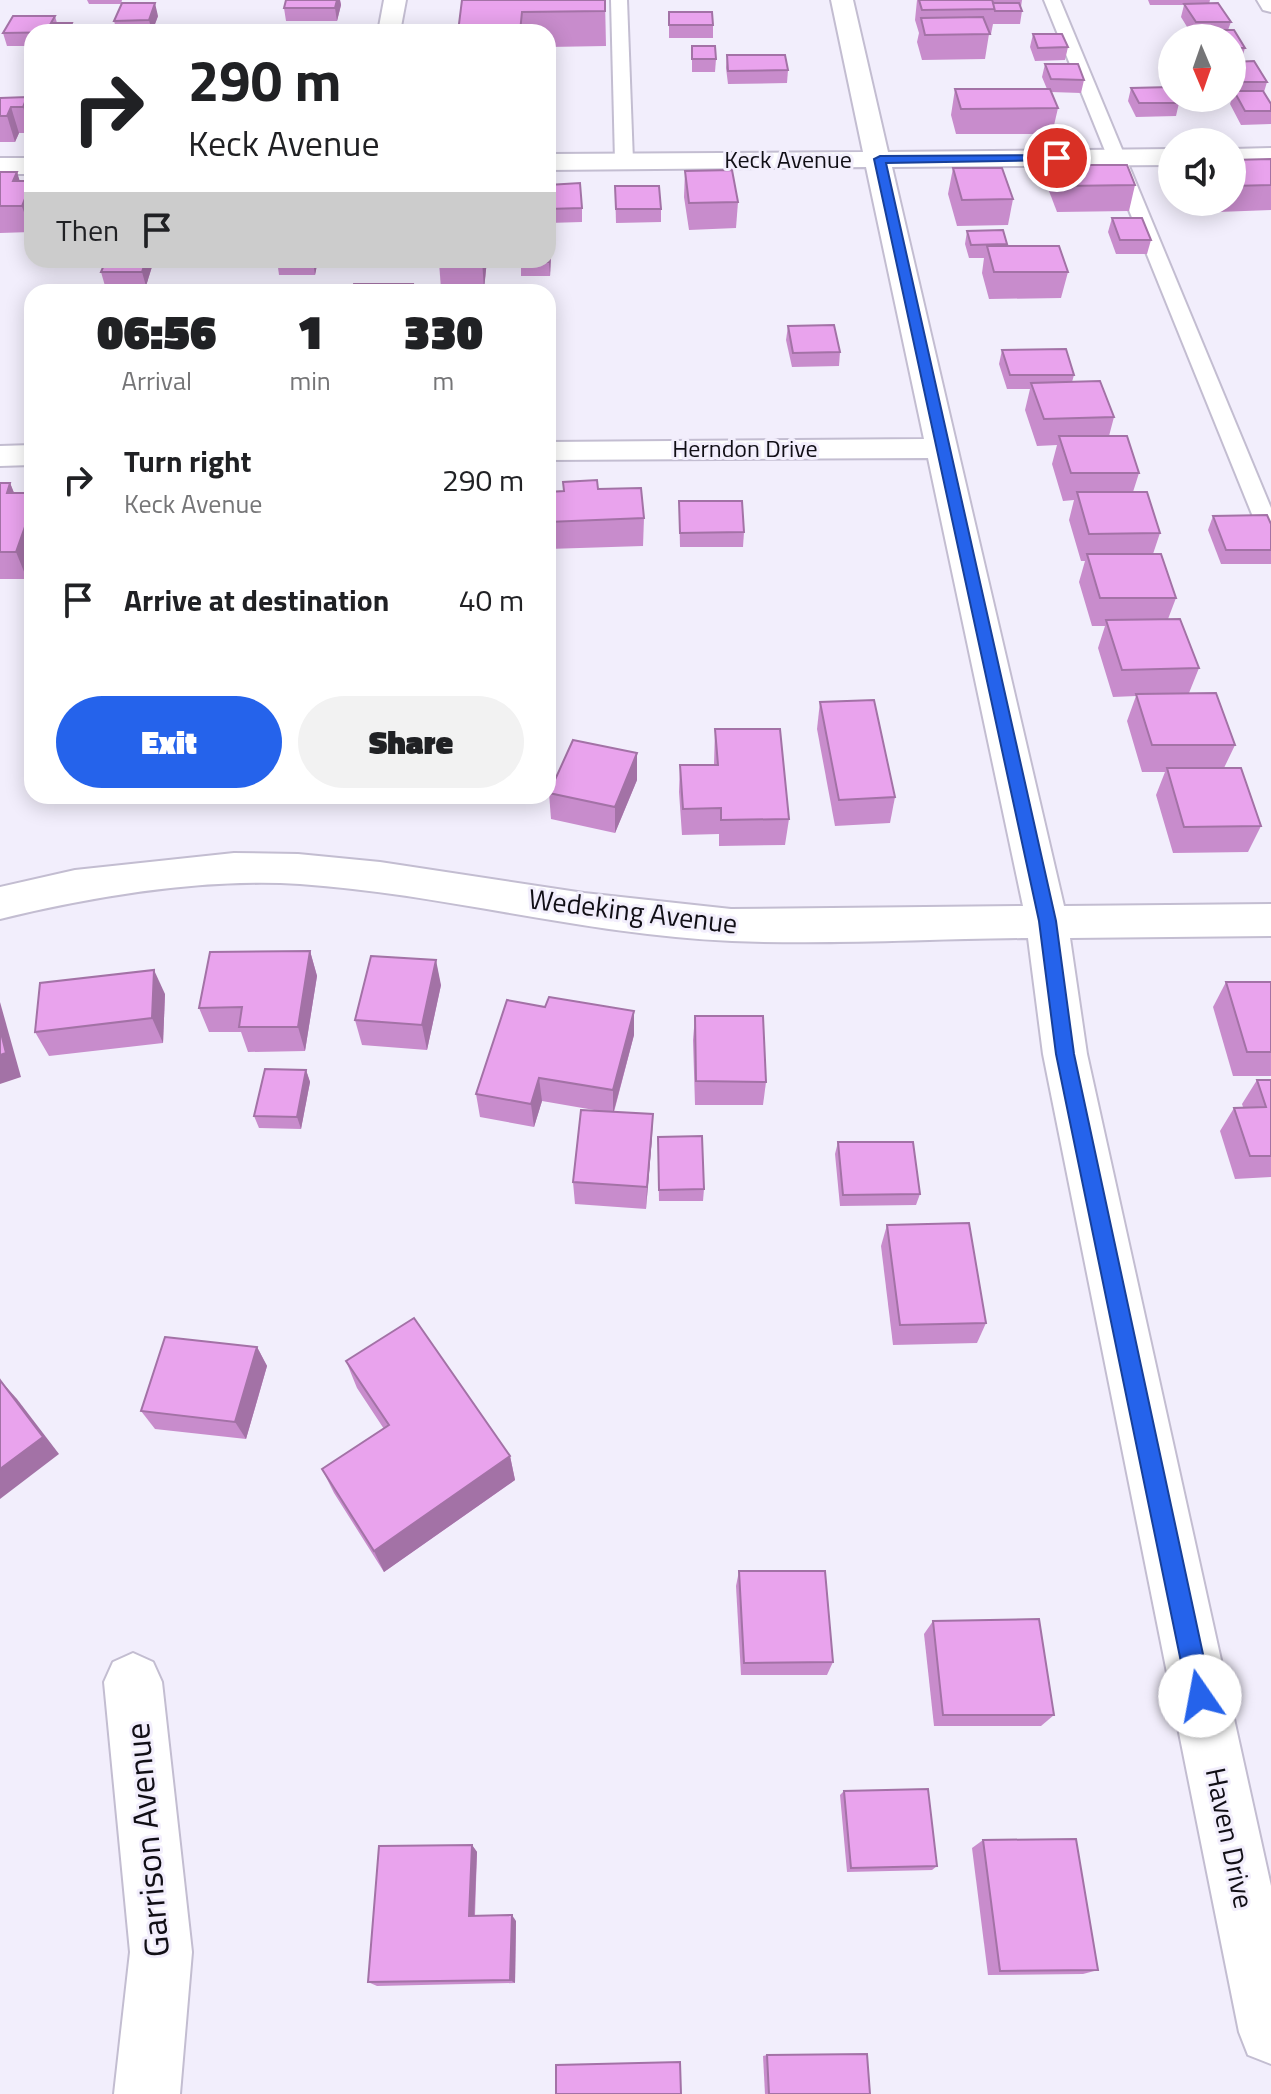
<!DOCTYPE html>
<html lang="en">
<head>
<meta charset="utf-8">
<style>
  :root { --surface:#fff; --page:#f2f2f2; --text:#202124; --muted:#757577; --accent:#2563eb }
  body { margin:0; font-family:"Titillium Web",sans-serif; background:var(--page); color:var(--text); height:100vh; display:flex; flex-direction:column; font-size:30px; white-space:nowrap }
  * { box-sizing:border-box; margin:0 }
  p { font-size:26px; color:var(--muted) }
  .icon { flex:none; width:44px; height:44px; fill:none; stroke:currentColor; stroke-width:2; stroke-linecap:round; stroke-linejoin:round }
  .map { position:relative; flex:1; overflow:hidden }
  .details { position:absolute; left:24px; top:284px; width:532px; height:520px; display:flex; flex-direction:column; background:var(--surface); border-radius:24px; box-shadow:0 4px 20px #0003 }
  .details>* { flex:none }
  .hud { position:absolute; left:24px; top:24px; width:532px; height:244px; border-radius:24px; box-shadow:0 4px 20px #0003; background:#fff; color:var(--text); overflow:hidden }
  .needle { width:52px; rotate:178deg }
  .tools { position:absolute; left:1158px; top:24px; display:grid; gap:16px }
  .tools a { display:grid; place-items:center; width:88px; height:88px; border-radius:50%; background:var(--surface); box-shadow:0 4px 20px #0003; font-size:40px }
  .pin { position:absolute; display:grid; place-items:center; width:68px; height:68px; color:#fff; margin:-34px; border:4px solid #fff; border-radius:50%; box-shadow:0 2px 8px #0007 }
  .me { position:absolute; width:88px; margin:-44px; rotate:348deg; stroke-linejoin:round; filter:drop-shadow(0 0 6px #0008) }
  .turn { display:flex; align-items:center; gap:28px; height:168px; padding:0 32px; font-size:36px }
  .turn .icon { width:104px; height:104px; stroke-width:2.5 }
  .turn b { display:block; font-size:56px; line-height:68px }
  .then { display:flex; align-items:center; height:76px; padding:0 32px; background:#0003; gap:16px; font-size:30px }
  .eta { display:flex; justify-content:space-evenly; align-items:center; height:136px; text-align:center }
  .eta b { font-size:48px; font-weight:800; line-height:56px }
  .button { display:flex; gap:16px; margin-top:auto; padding:16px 32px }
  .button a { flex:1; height:92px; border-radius:48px; background:var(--accent); color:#fff; font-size:32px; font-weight:800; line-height:92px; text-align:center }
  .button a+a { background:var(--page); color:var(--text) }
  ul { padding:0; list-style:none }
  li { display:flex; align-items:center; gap:24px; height:120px; padding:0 32px }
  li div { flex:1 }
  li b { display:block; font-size:30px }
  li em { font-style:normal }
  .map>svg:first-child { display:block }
</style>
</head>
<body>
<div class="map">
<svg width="1271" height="2094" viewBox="0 0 1271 2094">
  <rect width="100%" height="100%" fill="#f2eefc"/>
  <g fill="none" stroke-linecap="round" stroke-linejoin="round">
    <g stroke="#c3bdd1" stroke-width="4">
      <g id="service">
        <polygon points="611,0 627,0 633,161 624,166 615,161"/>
        <polygon points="1044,0 1060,0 1271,508 1271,541 1263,539 1260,534"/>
      </g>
    </g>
    <g stroke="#c3bdd1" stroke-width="4">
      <g id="minor">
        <polygon points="384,0 406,0 400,32 378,32"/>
        <path d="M831,0H853L888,152L1172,149V165L892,167L1064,906L1271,904V936L1070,938L1087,1054L1271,1886V2064L1248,2055L1239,2032L1043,1054L1028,938C930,939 830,945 732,941C586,935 445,894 300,884C202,878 95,896 0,919V887L75,870L234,853L298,854L380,862L584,893L731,909L1023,906L928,458L548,460V442L924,439L866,167L548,170V154L863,152Z"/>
        <polygon points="1257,0 1271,0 1271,12 1263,10"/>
        <polygon points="1271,148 1271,164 1232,165 1232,149"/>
        <rect x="0" y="158" width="32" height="16"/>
        <polygon points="32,445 32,465 0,466 0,446"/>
        <polygon points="133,1653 153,1662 162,1682 192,1952 180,2094 114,2094 130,1952 104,1682 113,1662"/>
      </g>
    </g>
    <use href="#service" fill="#fff" fill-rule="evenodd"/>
    <use href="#minor" fill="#fff" fill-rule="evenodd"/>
  </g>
  <g fill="#c88ccc">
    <polygon points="87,0 122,0 121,4 89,4"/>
    <polygon points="286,0 340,0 341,5 337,21 286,21 284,8"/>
    <polygon points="462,0 605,0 606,46 548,47 548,32 458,32"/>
    <polygon points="917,0 1022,0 1021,7 1022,11 1020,24 993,24 991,34 989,34 985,59 922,60 917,42 919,33 915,20"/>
    <polygon points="1148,0 1210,0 1209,4 1231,22 1228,30 1245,48 1241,61 1232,61 1232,38 1197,38 1197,35 1192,35 1181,17 1184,5 1150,5"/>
    <polygon points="669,12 713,25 713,38 669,38"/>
    <polygon points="55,16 57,23 32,32 32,46 7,46 3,33"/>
    <polygon points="158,16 152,32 117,32 114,21"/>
    <polygon points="1033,34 1068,47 1065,60 1035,61 1030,47"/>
    <polygon points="692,46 716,59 715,72 692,72"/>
    <polygon points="727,55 788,70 787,83 728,84 726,68"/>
    <polygon points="1232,62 1267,82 1264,92 1271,104 1271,124 1241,125 1230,104 1233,95"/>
    <polygon points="1045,64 1084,80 1081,93 1051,92 1058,108 1052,134 956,134 951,115 955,89 1047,89 1042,77"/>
    <polygon points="1131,88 1179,103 1176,116 1136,117 1128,101"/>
    <polygon points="27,97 32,112 31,133 19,133 15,142 0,142 0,98"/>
    <polygon points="1271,159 1271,210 1218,212 1213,202 1232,202 1232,160"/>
    <polygon points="1055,165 1135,185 1129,211 1057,212 1049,191"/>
    <polygon points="953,168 1013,199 1008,225 957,226 948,194"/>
    <polygon points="685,171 738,202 736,228 689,230 684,197"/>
    <polygon points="0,172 17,172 31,232 0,233"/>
    <polygon points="548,185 582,208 582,222 548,223"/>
    <polygon points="615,186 661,209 661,222 616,223"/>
    <polygon points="1112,218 1151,240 1147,254 1116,254 1108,232"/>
    <polygon points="967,231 1007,244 1007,246 1068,272 1061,298 989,299 982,273 984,258 969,258 965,244"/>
    <polygon points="551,241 551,255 550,276 521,276 521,262"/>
    <polygon points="106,260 154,260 146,286 105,286 101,272"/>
    <polygon points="277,260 318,260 315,275 279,275"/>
    <polygon points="487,260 484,289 441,289 439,262"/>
    <polygon points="788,326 840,352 839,366 792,367 786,340"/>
    <polygon points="1002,350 1074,375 1072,382 1114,417 1109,436 1139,473 1133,492 1160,533 1153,554 1176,598 1168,619 1199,668 1189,693 1235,745 1224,768 1261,826 1248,852 1173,853 1156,795 1165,772 1142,772 1127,721 1136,696 1113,697 1098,648 1105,626 1092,626 1079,582 1085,561 1081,561 1069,520 1074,500 1063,501 1052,464 1057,445 1037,446 1025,410 1030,389 1007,389 999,364"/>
    <polygon points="0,483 10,483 14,493 27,579 0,579"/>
    <polygon points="598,489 644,518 643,546 548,549 548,492"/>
    <polygon points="679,501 744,532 743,547 680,547"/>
    <polygon points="1213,516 1271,524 1271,564 1221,564 1208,530"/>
    <polygon points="820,702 895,797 890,823 835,826 817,729"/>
    <polygon points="715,729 789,819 785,845 719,846 719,834 682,835 679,792 680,765 714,765"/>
    <polygon points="637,780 615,833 551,819 549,793"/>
    <polygon points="468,796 511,796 509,800"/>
    <polygon points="310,951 317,976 305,1051 248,1052 241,1032 209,1032 199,1008"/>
    <polygon points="1226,982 1271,982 1271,1076 1233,1076 1213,1007"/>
    <polygon points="441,985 427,1050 362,1045 355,1020"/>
    <polygon points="165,994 163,1043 49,1056 35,1032"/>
    <polygon points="545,1007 634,1011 634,1035 614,1112 652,1137 646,1209 575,1204 573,1182 600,1111 542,1101 534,1127 480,1117 476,1094"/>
    <polygon points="695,1016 766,1082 763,1105 695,1105 693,1040"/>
    <polygon points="306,1070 310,1082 301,1129 259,1128 254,1116"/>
    <polygon points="1257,1080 1271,1080 1271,1177 1235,1179 1220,1131 1234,1108 1243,1107 1242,1104"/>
    <polygon points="838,1142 920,1194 916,1205 840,1206 835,1154"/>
    <polygon points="658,1149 704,1189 703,1201 659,1201"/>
    <polygon points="887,1225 986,1323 977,1343 893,1345 881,1246"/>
    <polygon points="257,1347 267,1366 246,1439 155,1429 141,1411"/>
    <polygon points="346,1361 510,1456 515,1480 384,1572 334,1493 322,1469 384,1429 357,1388"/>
    <polygon points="739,1571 833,1662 827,1675 741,1675 736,1586"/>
    <polygon points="933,1621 1054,1715 1041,1726 934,1726 924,1634"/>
    <polygon points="844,1791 937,1866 932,1870 847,1872 840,1795"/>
    <polygon points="983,1840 1098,1970 1083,1974 988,1975 972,1848"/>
    <polygon points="472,1845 477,1852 475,1916 516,1921 515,1983 377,1986 368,1982"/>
    <polygon points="767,2055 870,2094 765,2094 763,2056"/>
  </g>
  <g fill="#a372a6">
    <polygon points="337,0 340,0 341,5 337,21 335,8"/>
    <polygon points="155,3 158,16 152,32 149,20"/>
    <polygon points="72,23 75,32 68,32"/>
    <polygon points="27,97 32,112 31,133 23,107"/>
    <polygon points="11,107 19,133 15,142 7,116"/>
    <polygon points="17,172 25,198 32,183 32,229 31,232 13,181"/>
    <polygon points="551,241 551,255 550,276 549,262"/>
    <polygon points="146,260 154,260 146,286 142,272"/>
    <polygon points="313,260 318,260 315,275 313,261"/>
    <polygon points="482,260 487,260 484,289"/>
    <polygon points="10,483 21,510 7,493"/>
    <polygon points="32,507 32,564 27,579 16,552"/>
    <polygon points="637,753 637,780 615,833 615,807"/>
    <polygon points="310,951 317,976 305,1051 298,1027"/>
    <polygon points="436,960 441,985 427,1050 422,1025"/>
    <polygon points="154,970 165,994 163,1043 152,1018"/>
    <polygon points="0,1002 21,1077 0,1084"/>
    <polygon points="634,1011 634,1035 613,1114 613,1090"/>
    <polygon points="306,1070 310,1082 301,1129 297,1117"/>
    <polygon points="539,1078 542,1101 534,1127 531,1104"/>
    <polygon points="653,1114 652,1137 646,1209 647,1187"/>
    <polygon points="257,1347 267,1366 246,1439 235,1422"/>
    <polygon points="0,1380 17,1399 59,1454 0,1499"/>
    <polygon points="510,1456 515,1480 384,1572 374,1551"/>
    <polygon points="472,1845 477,1852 474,1921 469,1916"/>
    <polygon points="512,1915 516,1921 515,1983 510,1980"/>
  </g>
  <g fill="#e9a3ed" stroke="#a372a6" stroke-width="2">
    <polygon points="286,0 337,0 335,8 284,8"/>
    <polygon points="462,0 605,0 605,11 522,12 520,32 458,32"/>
    <polygon points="919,0 992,0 996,9 922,10"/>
    <polygon points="122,3 155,3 149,20 114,21"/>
    <polygon points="993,3 1019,3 1022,11 995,11"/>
    <polygon points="1218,3 1231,22 1196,22 1184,4"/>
    <polygon points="669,12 712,12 713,25 669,25"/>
    <polygon points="13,16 55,16 51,23 72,23 68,32 3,33"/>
    <polygon points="983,17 990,34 925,35 921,18"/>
    <polygon points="1199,30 1234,30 1245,48 1232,48 1232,38 1203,38"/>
    <polygon points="1033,34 1062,34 1068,47 1038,48"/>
    <polygon points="692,46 715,46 716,59 692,59"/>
    <polygon points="727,55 785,55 788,70 728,71"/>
    <polygon points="1254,61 1267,82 1232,82 1232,62"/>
    <polygon points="1045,64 1078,64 1084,80 1051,79"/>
    <polygon points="1171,87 1172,98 1177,98 1179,103 1139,103 1131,88"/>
    <polygon points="955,89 1050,89 1058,108 961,109"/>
    <polygon points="1234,91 1263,91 1271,104 1271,111 1245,111"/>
    <polygon points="27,97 23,107 11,107 7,116 0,116 0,98"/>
    <polygon points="1271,159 1271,185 1232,186 1232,160"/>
    <polygon points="1055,165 1127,165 1135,185 1063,186"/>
    <polygon points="953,168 1002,168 1013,199 962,200"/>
    <polygon points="732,170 738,202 689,203 685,171"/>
    <polygon points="0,172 17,172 13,181 32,181 22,206 0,206"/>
    <polygon points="580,183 582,208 548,209 548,185"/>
    <polygon points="615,186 659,186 661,209 616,209"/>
    <polygon points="1112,218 1142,218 1151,240 1120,240"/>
    <polygon points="1003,230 1007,244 971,245 967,231"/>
    <polygon points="548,241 551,241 549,262 521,262 521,260 548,260"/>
    <polygon points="987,246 1059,246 1068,272 994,272"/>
    <polygon points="106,260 146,260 142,272 101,272"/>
    <polygon points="277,260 313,260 313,261 276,262"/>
    <polygon points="439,260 482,260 481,262 439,262"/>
    <polygon points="354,284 413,284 412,292 352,292"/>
    <polygon points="834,325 840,352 793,353 788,326"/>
    <polygon points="1066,349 1074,375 1010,375 1002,350"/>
    <polygon points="1100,381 1114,417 1044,419 1031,383"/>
    <polygon points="1059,436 1127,436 1139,473 1071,473"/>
    <polygon points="597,480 598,489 641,488 644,518 548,522 548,492 564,491 563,482"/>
    <polygon points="0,483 10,483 7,493 32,493 32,507 16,552 0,552"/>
    <polygon points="1077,492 1147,492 1160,533 1089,534"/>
    <polygon points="679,501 742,501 744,532 680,533"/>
    <polygon points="1267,515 1271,524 1271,550 1226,550 1213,516"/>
    <polygon points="1087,554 1161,554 1176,598 1100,598"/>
    <polygon points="1180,619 1199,668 1122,670 1106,620"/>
    <polygon points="1216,693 1235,745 1152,745 1136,694"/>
    <polygon points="874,700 895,797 839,800 820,702"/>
    <polygon points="715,729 780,729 789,819 721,820 721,808 683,809 680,765 718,765"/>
    <polygon points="573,740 637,753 615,807 549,793"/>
    <polygon points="1167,768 1241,768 1261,826 1184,827"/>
    <polygon points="310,951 298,1027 239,1027 242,1007 199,1008 210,952"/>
    <polygon points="371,956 436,960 422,1025 355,1020"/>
    <polygon points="154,970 152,1018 35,1032 40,983"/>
    <polygon points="1226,982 1271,982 1271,1052 1247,1052"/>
    <polygon points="549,997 634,1011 613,1090 539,1078 531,1104 476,1094 507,1000 545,1007"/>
    <polygon points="695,1016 763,1016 766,1082 696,1081"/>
    <polygon points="0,1029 6,1053 0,1055"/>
    <polygon points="265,1069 306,1070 297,1117 254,1116"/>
    <polygon points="1257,1080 1271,1080 1271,1156 1250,1156 1234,1108 1266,1107"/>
    <polygon points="581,1110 653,1114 647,1187 573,1182"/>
    <polygon points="702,1136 704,1189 659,1190 658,1137"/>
    <polygon points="838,1142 913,1142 920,1194 843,1195"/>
    <polygon points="969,1223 986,1323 900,1325 887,1225"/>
    <polygon points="414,1318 510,1456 374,1551 322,1469 389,1425 346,1361"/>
    <polygon points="165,1337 257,1347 235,1422 141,1411"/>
    <polygon points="0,1380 43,1437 0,1469"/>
    <polygon points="739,1571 825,1571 833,1662 744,1663"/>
    <polygon points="1039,1619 1054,1715 943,1715 933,1621"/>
    <polygon points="928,1789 937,1866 851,1868 844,1791"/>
    <polygon points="1076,1839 1098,1970 1000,1971 983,1840"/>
    <polygon points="472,1845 469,1916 512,1915 510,1980 368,1982 379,1846"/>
    <polygon points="867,2054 870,2094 769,2094 767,2055"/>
    <polygon points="680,2062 681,2094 556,2094 556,2065"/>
  </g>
  <polygon fill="#2563eb" stroke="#184099" stroke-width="2" points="1057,155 1061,156 1061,160 886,163 1056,921 1074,1054 1212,1696 1209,1705 1200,1708 1192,1705 1188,1696 1056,1054 1039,921 874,159 880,156"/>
  <g text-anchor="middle" stroke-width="6" stroke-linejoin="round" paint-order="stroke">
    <g font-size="24" fill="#110f16" stroke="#f2eefc">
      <text x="788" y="168">Keck Avenue</text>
      <text x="745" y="457">Herndon Drive</text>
    </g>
    <g font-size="28" fill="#110f16" stroke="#f2eefc">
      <text transform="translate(633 911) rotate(7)" y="10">Wedeking Avenue</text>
      <text transform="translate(1230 1838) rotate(78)" y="10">Haven Drive</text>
    </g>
    <g font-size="34" fill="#110f16" stroke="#f2eefc">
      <text transform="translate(147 1840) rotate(-95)" y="12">Garrison Avenue</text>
    </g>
  </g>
</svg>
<div class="tools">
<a><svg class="needle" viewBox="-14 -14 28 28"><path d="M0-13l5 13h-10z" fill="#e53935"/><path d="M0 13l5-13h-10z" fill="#757577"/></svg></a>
<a><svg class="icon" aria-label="sound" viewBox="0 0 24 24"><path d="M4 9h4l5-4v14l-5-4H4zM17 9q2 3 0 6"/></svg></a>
</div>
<div class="pin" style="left:1057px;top:158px;background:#d93025"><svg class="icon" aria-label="arrive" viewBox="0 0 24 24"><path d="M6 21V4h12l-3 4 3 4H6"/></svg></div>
<svg class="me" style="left:1200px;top:1696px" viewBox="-20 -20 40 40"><circle r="19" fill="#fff"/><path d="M0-13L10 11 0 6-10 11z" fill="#2563eb"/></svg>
<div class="hud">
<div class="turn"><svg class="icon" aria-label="right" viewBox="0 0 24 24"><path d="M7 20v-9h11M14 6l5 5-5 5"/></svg><div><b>290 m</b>Keck Avenue</div></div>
<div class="then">Then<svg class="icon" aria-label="arrive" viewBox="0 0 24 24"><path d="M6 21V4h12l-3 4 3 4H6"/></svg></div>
</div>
<section class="details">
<div class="eta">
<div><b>06:56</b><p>Arrival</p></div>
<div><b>1</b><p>min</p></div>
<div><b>330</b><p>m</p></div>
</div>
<ul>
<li><svg class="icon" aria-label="right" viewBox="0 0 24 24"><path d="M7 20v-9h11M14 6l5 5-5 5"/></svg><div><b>Turn right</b><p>Keck Avenue</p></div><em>290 m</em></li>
<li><svg class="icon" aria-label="arrive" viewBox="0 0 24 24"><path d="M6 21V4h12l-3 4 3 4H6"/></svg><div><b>Arrive at destination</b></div><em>40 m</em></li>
</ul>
<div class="button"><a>Exit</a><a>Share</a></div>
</section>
</div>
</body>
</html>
